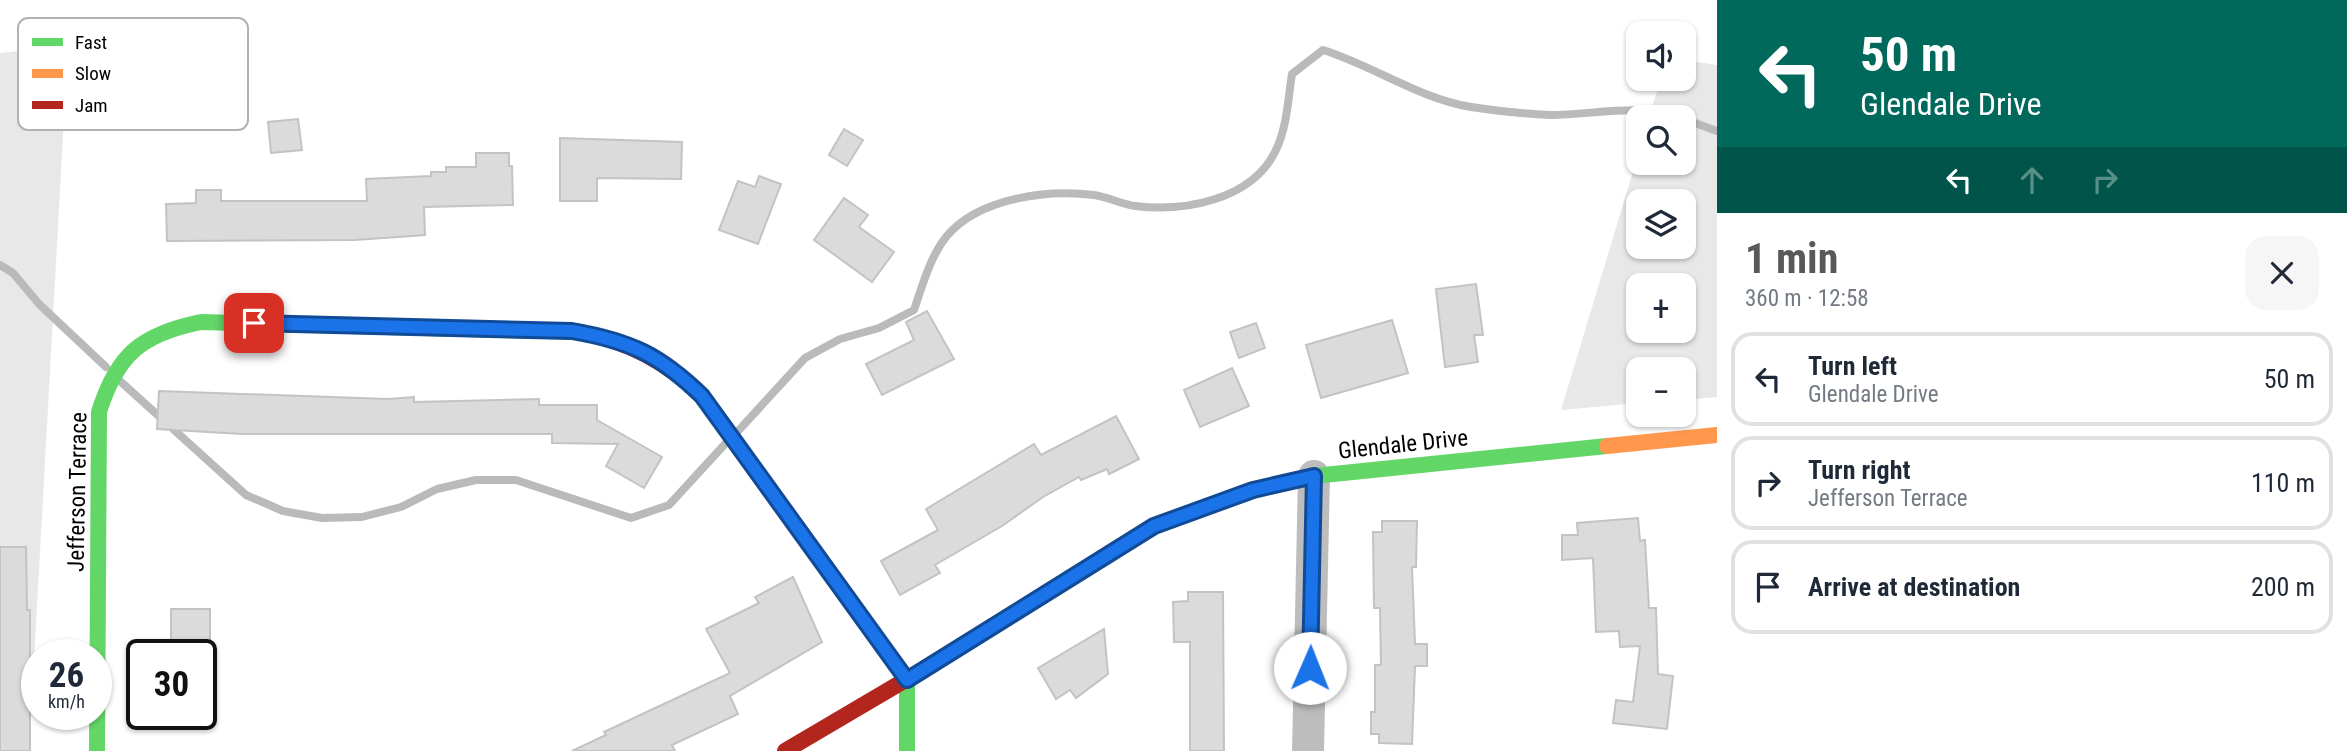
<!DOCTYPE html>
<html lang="en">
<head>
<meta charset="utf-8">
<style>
  :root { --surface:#fff; --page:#f6f6f7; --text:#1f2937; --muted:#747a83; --line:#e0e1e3; --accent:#595959 }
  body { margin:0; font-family:"Roboto Condensed",sans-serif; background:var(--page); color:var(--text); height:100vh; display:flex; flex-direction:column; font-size:26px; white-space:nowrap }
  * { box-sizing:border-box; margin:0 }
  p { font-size:23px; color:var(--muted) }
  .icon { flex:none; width:38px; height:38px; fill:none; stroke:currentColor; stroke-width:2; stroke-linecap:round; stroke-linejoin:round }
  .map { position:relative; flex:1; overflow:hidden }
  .drawer { display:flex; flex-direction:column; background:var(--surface); width:630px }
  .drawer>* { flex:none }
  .hud { background:#00695c; color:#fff; overflow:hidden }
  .controls { position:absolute; left:1626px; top:21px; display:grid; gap:14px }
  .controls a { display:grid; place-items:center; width:70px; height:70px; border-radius:14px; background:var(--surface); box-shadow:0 2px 5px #0004; font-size:35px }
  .speed { position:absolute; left:21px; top:639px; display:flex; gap:14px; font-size:35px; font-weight:700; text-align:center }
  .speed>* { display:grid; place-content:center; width:91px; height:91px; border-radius:50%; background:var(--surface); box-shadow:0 2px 5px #0004; line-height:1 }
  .speed small { font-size:18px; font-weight:400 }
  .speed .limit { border:4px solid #111; border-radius:10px; background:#fff; color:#111 }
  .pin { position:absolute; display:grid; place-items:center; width:60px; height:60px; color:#fff; margin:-30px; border-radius:14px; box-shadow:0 4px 10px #0006 }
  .me { position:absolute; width:77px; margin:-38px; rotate:1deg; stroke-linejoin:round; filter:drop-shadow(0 0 5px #0008) }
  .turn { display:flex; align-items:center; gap:24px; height:147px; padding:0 28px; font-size:32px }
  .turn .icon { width:91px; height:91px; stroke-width:2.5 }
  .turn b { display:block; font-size:49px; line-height:60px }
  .lanes { display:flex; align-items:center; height:66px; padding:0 28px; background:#0003; justify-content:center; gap:35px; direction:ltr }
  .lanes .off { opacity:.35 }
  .round { display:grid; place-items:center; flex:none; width:74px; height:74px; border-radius:21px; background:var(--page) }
  .head { display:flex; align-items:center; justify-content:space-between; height:119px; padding:0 28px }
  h1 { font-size:42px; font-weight:700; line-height:52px; color:var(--accent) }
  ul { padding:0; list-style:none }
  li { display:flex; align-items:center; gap:21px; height:94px; margin:0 14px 10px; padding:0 14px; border:4px solid var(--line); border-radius:21px }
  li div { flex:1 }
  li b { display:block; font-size:26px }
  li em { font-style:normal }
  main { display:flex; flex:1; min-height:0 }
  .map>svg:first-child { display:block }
</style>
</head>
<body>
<main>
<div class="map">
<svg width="1717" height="751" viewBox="0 0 1717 751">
  <rect width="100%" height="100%" fill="#fff"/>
  <g fill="#e8e8e8" fill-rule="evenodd">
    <polygon points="68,46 29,751 0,751 0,53"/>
    <path d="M1684,60L1717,65V397L1684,400V369H1638V403L1561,410L1638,155V163H1684V117H1649L1661,79H1684ZM1638,201H1684V247H1638ZM1638,285H1684V331H1638Z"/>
  </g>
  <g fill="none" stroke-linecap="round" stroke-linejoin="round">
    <g stroke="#bababa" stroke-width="8">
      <polyline points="1684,119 1717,131"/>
      <polyline points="0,265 13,273 39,304 106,367"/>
      <polyline points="120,381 246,495 283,511 322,518 362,517 401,507 437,489 476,480 516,480 631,518 669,505 725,444"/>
      <path d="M739,430L805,358L840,339L879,328L914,310C922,287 930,257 946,237C978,198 1047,189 1094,195C1108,197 1121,204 1135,206C1184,212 1251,200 1275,152C1287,129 1288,99 1292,74L1323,50C1374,66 1418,98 1471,107C1497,111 1525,114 1551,115C1593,115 1637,103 1678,117"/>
    </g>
  </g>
  <g fill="#dbdbdb" stroke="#c3c3c3" stroke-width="2">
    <polygon points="298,119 302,150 271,153 268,122"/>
    <polygon points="844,129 863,140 847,166 829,155"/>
    <polygon points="560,138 682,142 681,179 597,178 597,201 560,201"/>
    <polygon points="476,153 509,153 509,166 512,166 513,205 424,207 425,235 355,240 167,241 166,204 196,203 196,190 221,190 221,201 367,201 366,179 431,176 431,172 446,172 446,167 476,167"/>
    <polygon points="759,176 781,184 758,244 719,230 738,181 755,187"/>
    <polygon points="844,198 868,215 859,227 894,252 872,282 814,240"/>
    <polygon points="1476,284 1483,335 1474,335 1478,362 1445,367 1436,289"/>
    <polygon points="927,311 954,359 882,395 866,364 914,340 906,322"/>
    <polygon points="1392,320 1408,373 1321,398 1306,345"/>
    <polygon points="1256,323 1265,348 1239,358 1230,332"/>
    <polygon points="1232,368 1249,406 1200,427 1184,390"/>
    <polygon points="159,391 388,399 414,397 414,402 539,399 539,405 597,405 597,420 662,457 644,488 606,466 618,444 552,443 552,434 242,434 157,429"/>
    <polygon points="1116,416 1139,459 1109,474 1107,469 1081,480 1079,477 1043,497 1002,526 935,565 940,573 900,595 881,561 938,530 926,509 1034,444 1041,455"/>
    <polygon points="1638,518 1640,541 1645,540 1649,608 1656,608 1658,674 1673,676 1667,729 1613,723 1616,700 1633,702 1640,646 1620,647 1619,631 1596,632 1593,558 1562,560 1562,535 1578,535 1577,523"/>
    <polygon points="1382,521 1417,521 1416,567 1412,567 1415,644 1427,644 1427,666 1415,666 1412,744 1379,743 1379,734 1371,734 1371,712 1375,712 1375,665 1381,665 1380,608 1374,608 1373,532 1382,532"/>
    <polygon points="0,547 26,547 27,610 30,610 30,751 0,751"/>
    <polygon points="793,577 822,642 730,696 738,714 672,745 675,751 572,751 606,735 604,732 730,673 706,629 759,603 755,597"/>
    <polygon points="1188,592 1223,592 1224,751 1190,751 1190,642 1174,642 1173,602 1188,601"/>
    <rect x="171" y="609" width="39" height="45"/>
    <polygon points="1104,629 1108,674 1076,698 1070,690 1056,699 1038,668"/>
  </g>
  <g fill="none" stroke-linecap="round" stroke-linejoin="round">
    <polyline stroke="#bdbdbd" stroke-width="32" points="1308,751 1314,476"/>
    <g stroke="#63d668" stroke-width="16">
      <polyline points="790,518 907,680 907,751"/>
      <polyline points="1170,520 1253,490 1314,476 1607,446"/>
      <path d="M97,751L99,412C117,354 142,334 201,322L580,332"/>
    </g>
    <g stroke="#ff974d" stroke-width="16">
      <polyline points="1607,446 1717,435"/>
      <polyline points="936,662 1154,526 1170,520"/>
    </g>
    <g stroke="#b3261e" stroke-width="16">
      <path d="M580,332C629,342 666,362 702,396L790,518"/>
      <polyline points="785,751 936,662"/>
    </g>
  </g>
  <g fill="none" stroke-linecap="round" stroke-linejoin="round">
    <g stroke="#114b97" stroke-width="18">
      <path id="route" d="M254,323L572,331C630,341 660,355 702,396L907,680L1154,526L1253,490L1314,476L1310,668"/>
    </g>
    <use href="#route" stroke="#1a73e8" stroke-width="12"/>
  </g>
  <g text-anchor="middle" stroke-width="6" stroke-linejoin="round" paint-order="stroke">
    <g font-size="23" fill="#000" stroke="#fff">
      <text transform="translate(1403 444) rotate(-6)" y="8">Glendale Drive</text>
      <text transform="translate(77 492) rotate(-89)" y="8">Jefferson Terrace</text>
    </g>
  </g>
  <rect x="18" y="18" width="230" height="112" rx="10" fill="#fff" stroke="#b2b2b2" stroke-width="2"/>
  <rect x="32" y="38" width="31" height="8" fill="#63d668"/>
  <rect x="32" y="69" width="31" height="9" fill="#ff974d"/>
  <rect x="32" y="101" width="31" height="8" fill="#b3261e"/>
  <g font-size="19" fill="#000">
    <text x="75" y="49">Fast</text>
    <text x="75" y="80">Slow</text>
    <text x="75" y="112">Jam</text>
  </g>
</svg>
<div class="controls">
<a><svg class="icon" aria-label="sound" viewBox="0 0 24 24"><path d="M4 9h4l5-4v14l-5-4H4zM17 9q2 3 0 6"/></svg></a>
<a><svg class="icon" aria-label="search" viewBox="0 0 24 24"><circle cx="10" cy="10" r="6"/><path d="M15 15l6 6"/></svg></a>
<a><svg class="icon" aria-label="layers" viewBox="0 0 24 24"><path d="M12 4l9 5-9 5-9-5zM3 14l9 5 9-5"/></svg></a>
<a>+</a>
<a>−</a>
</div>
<div class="speed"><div>26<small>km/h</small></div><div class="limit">30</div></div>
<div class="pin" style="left:254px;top:323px;background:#d93025"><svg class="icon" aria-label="arrive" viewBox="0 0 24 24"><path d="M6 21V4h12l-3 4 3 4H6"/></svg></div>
<svg class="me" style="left:1310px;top:668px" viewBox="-20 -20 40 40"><circle r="19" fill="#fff"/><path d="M0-13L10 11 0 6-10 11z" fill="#1a73e8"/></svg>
</div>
<section class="drawer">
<div class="hud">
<div class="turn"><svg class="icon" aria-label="left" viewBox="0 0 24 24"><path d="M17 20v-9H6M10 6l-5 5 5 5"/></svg><div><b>50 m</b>Glendale Drive</div></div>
<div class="lanes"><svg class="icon" aria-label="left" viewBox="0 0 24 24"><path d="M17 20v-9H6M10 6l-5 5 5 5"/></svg><svg class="icon off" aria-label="ahead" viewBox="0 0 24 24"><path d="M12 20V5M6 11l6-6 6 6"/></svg><svg class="icon off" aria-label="right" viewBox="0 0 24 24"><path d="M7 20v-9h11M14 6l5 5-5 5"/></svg></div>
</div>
<div class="head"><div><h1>1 min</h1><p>360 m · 12:58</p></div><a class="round"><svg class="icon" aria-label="close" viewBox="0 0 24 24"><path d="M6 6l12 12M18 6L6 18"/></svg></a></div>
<ul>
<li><svg class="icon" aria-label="left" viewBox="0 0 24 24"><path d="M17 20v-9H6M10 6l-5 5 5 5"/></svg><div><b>Turn left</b><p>Glendale Drive</p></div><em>50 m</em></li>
<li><svg class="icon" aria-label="right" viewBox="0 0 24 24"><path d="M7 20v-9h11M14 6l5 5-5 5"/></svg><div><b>Turn right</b><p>Jefferson Terrace</p></div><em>110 m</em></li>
<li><svg class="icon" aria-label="arrive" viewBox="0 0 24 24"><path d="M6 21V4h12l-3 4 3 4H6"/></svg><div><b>Arrive at destination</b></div><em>200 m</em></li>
</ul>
</section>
</main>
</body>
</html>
